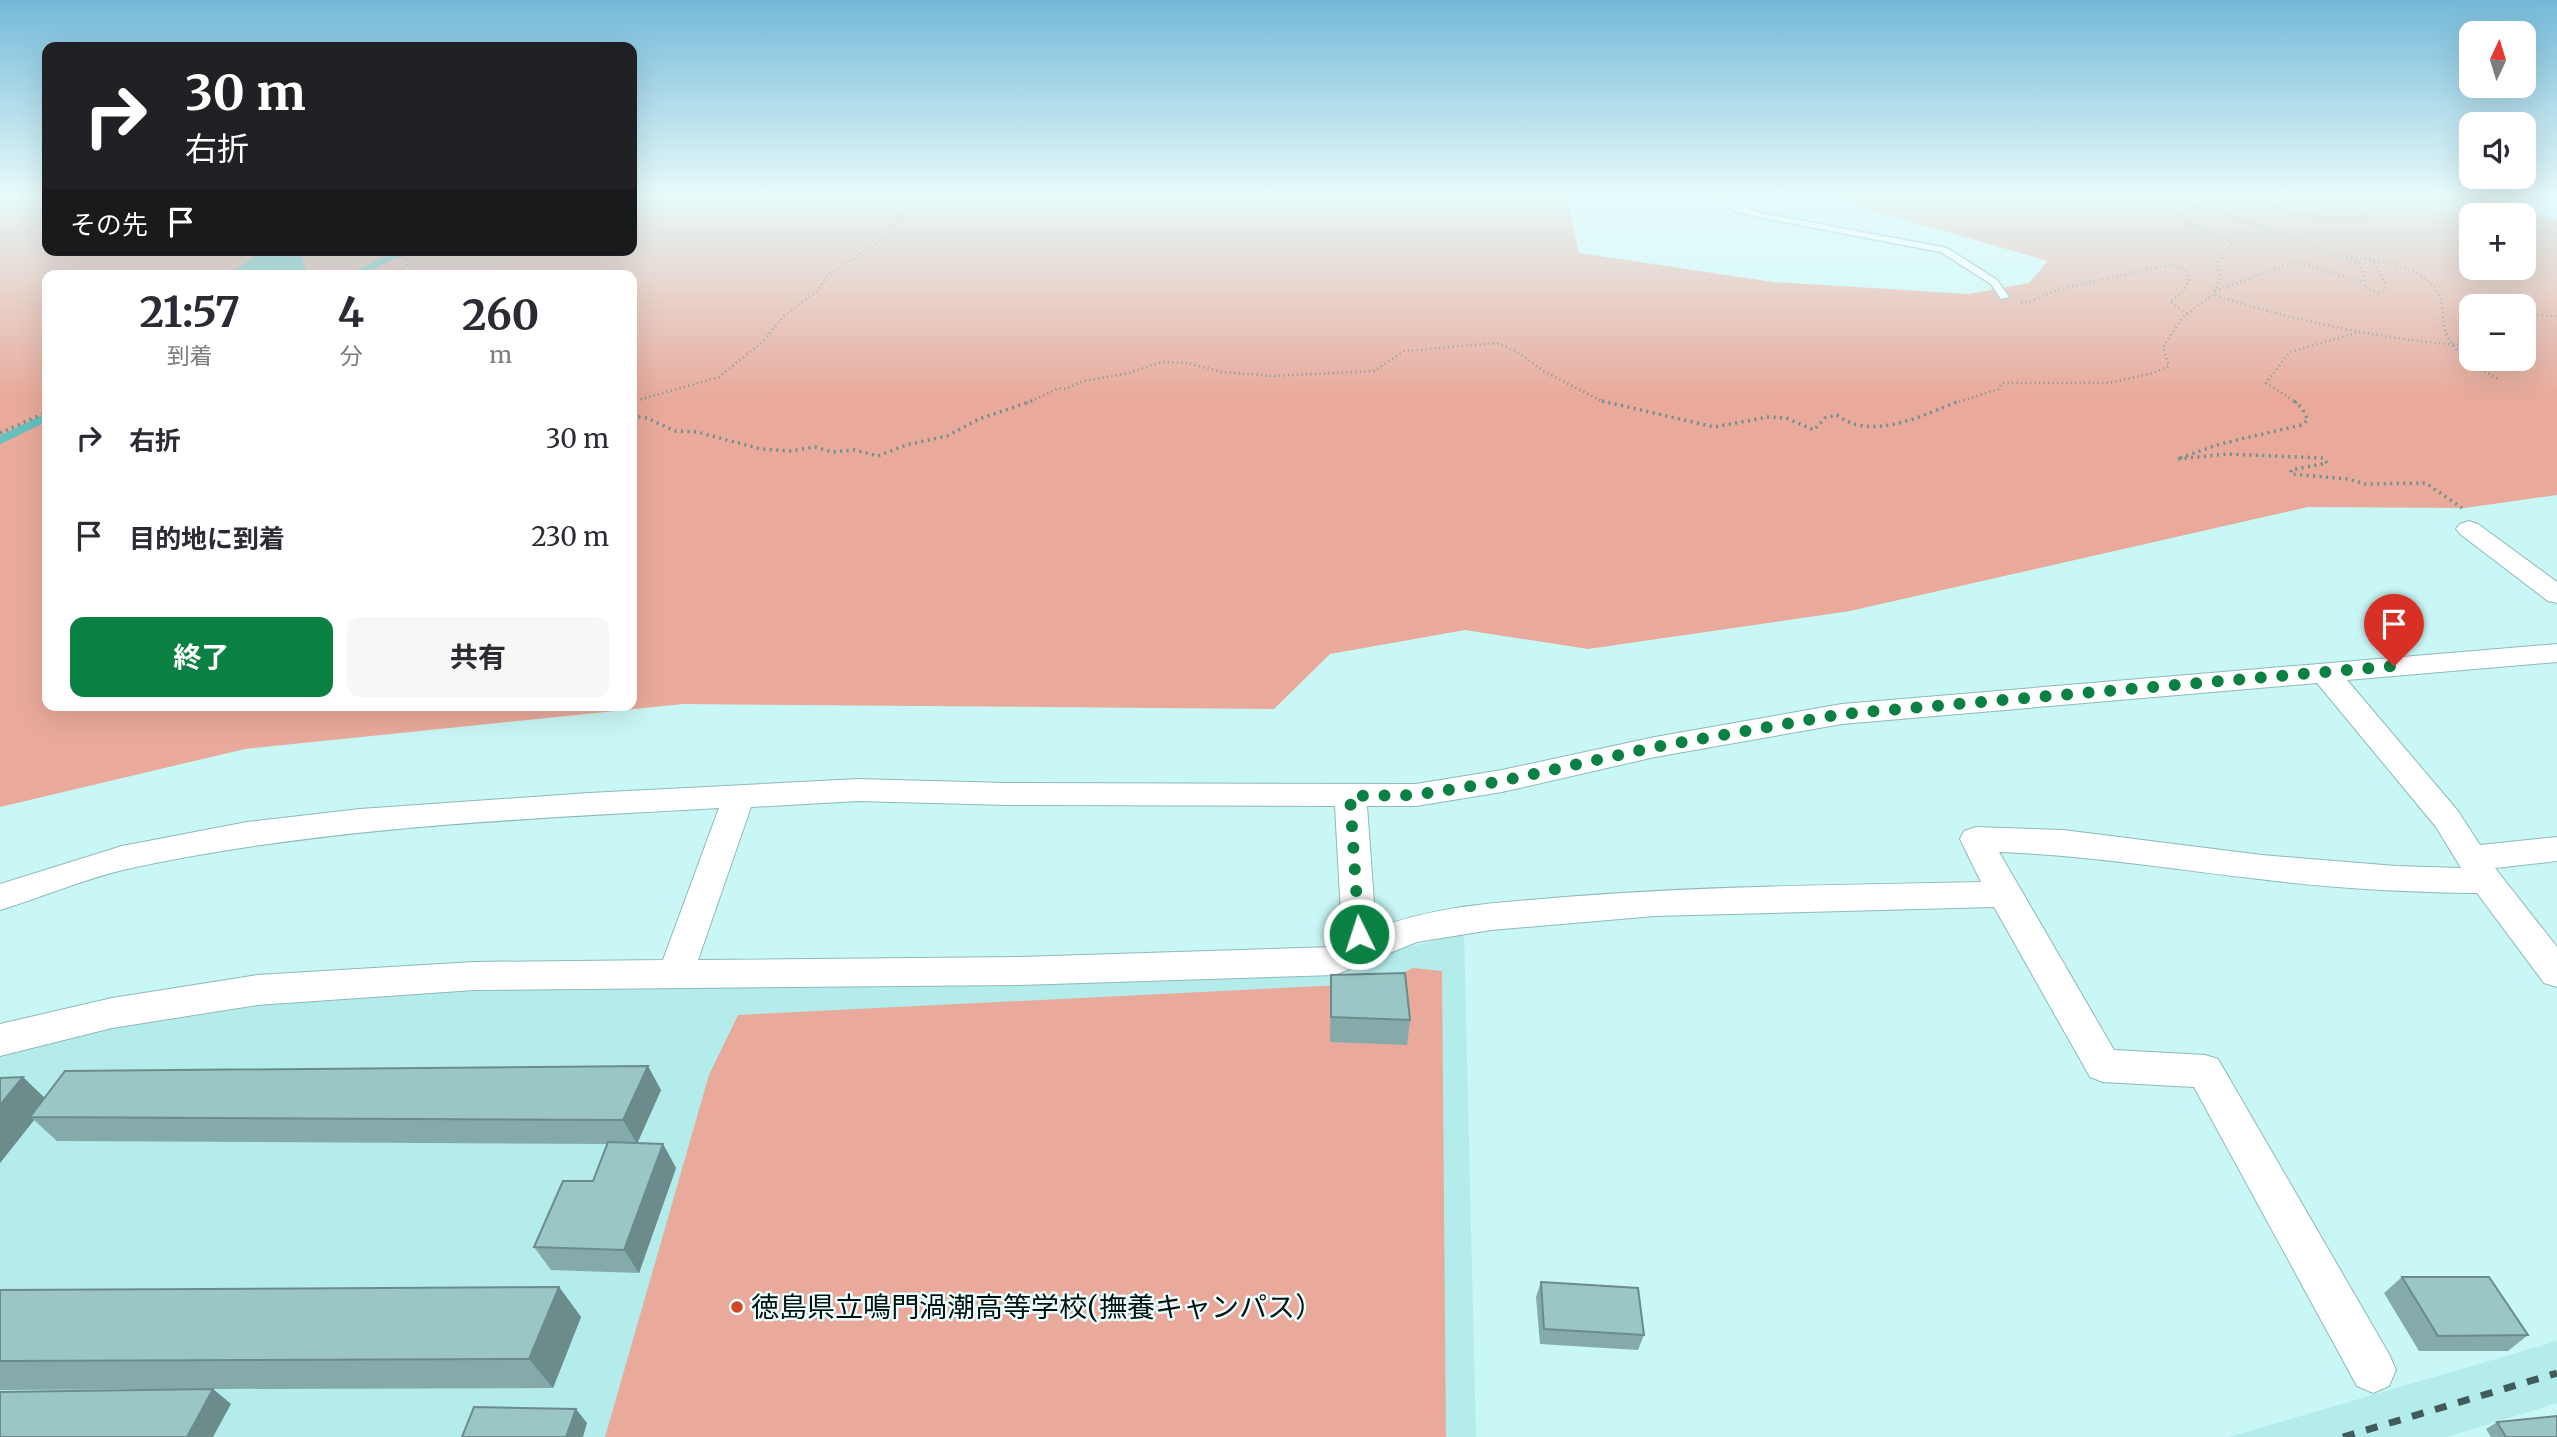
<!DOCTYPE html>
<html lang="ja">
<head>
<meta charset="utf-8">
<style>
  :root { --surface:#fff; --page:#f7f7f7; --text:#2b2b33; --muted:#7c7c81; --accent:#0b8043 }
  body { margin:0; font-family:Merriweather,"Noto Sans JP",serif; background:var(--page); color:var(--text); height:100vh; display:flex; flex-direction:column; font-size:26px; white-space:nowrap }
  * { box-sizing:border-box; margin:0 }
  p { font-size:23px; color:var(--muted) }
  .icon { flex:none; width:38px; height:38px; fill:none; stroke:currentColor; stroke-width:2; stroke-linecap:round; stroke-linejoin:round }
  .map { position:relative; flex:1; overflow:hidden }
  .panel { position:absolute; left:42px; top:270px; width:595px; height:441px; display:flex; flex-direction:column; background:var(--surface); border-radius:14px; box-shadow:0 7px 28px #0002 }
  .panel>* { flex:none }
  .guide { position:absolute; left:42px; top:42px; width:595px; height:214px; border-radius:14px; box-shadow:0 7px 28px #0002; background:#202124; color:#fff; overflow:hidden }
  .needle { width:46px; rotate:4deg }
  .fabs { position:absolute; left:2459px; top:21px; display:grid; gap:14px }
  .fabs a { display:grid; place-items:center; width:77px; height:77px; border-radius:14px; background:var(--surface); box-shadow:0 7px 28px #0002; font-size:35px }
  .pin { position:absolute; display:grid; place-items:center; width:60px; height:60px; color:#fff; margin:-72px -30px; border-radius:50% 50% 50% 0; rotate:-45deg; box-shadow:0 0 7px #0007 }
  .pin .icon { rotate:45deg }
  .me { position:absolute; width:77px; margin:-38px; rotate:356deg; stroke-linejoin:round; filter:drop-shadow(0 0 5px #0008) }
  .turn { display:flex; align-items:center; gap:24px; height:147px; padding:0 28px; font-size:32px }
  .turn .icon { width:91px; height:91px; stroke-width:2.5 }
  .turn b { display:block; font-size:49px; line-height:60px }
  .then { display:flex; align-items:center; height:66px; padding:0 28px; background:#0003; gap:14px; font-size:26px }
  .eta { display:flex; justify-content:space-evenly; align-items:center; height:119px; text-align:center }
  .eta b { font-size:42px; font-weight:700; line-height:49px }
  .action { display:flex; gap:14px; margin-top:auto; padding:14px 28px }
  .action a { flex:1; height:80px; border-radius:14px; background:var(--accent); color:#fff; font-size:28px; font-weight:700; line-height:80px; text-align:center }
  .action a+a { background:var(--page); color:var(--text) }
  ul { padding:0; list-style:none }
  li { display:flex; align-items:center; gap:21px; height:98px; padding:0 28px }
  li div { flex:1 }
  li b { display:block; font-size:26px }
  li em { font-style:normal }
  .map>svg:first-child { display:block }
</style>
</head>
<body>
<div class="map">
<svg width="2557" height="1437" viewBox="0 0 2557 1437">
  <rect width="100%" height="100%" fill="#c9f7f6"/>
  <g fill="#b4eceb">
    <polygon points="1464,933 1476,1437 0,1437 0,1048 244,1003 478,985 1013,982 1362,974 1397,950"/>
    <polygon points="2557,1341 2557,1403 2447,1437 2229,1437"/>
  </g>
  <g fill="#e9aa9b" fill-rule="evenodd">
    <path d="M0,195H47V250H632V195H1563L1567,197L1579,253L1773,282L1969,294L2029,283L2048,261L1854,205L1850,195H2472L2557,220V495L2465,508L2308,507L1850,611L1588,649L1465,630L1330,654L1274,709L683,704L245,749L0,807ZM2471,215H2524V268H2471ZM47,275H632V705H47ZM2471,306H2524V359H2471Z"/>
    <polygon points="1413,968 1442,971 1446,1437 605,1437 709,1075 738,1015 1383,983"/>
  </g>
  <polygon fill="#67c0c0" points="264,250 299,250 306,270 302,275 228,275"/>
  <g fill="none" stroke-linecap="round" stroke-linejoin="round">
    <polyline stroke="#67c0c0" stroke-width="6" points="353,275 406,250"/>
    <polyline stroke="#67c0c0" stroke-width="8" points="0,440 47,417"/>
    <g stroke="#8dbab9" stroke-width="3">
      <polygon id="lane" points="1713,195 1723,195 1739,206 1761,213 1947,248 1997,280 2009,297 2001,299 1991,284 1941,252 1757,217 1733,210"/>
    </g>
    <g stroke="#8dbab9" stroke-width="2">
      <g id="street">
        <polygon points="2469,521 2478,524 2557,582 2557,603 2548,601 2460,534 2456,529 2460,524"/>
        <path d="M2557,644V662L2347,680L2458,811L2480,845L2557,837V861L2495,868L2557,947V987L2544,983L2477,893C2404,892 2331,888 2259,879C2172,869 2086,855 1999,852L2114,1050L2205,1055L2218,1059L2389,1354L2396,1370L2389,1386L2373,1393L2357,1386L2194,1087L2103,1082L2090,1077L1994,907L1655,916L1491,930L1417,942L1335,975L1019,985L474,990L257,1005L112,1028L0,1056V1024L112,998L257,975L474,962L663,960L719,808C521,819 320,827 127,869C84,879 42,897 0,910V884L122,846L247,822L360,809L589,793L858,779L1006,783L1416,784L1502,770L1655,737L1842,704ZM2317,683L2436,827L2461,868L2396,866L2262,855L2063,830L1976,827L1964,831L1960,839L1981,882C1842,885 1703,886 1565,897C1501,903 1435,905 1376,929L1367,806H1416L1502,792L1655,757L1842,724ZM858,801L1006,805L1335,806L1342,934L1346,942L1332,947L1019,957L698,960L751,807Z"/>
      </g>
    </g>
    <g stroke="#6f8f8e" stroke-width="2.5" stroke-dasharray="1 3.5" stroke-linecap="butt">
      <path d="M2208,195L2183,215L2188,224L2230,241L2231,245L2217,263L2220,277L2214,294L2217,296C2299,322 2385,340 2471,346"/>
      <polyline points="2210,195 2228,215 2359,263 2365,277 2364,287 2378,293 2384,291 2385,282 2373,262"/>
      <polyline points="2244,195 2301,215 2356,220 2363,217 2352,195"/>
      <polyline points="387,250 407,259 406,266 394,275"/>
      <path d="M2347,256C2375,261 2418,264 2436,289C2444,299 2442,313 2444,325C2449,353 2478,367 2500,380"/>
      <polyline points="2215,291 2295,262 2363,282"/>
      <path d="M2021,302H2029L2060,289L2168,265C2181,266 2186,268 2189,281L2183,291L2170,302L2188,314"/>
      <polyline points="2524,315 2557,316"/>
      <polyline points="632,402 719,377 762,342 784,316 818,290 827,276 882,239 906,211 906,204 894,195"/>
      <polyline points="1027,403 1059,388 1066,389 1083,381 1125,374 1162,362 1187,363 1222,372 1274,376 1374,371 1404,351 1497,343 1514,350 1545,372 1606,403"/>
      <polyline points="1955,403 1999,389 2002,383 2109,383 2153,373 2169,366 2163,347 2182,318 2214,294"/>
      <polyline points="2297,403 2266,383 2290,352 2360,332"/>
    </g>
    <g stroke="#6f8f8e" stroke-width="3.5" stroke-dasharray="2 4.5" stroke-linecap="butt">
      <path d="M1602,401L1714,427L1768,417L1786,418L1814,430L1825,418L1837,415C1871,442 1924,415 1959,401"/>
      <polyline points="2294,401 2302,408 2308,420 2301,425 2220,444 2177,459 2227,454 2323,458 2327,463 2291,470 2291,474 2348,479 2365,484 2426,483 2462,508"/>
      <polyline points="632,402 635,401"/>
      <polyline points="632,416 647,418 675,431 697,432 761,449 790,451 815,447 832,452 854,450 878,456 906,445 947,436 979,419 1032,401"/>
      <polyline points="0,433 47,412"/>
    </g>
    <use href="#lane" fill="#fff" fill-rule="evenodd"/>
    <use href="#street" fill="#fff" fill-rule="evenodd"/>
    <polyline stroke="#415b5a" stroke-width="7" stroke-dasharray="12 12" stroke-linecap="butt" points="2343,1437 2557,1373"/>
  </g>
  <g fill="#84abaa">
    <polygon points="1331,975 1410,1020 1407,1045 1330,1042"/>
    <polygon points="0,1078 45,1098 661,1090 637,1143 663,1144 676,1168 639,1273 551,1270 534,1247 593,1181 607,1144 57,1141 34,1120 0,1163"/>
    <polygon points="2402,1277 2528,1335 2508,1351 2419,1351 2384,1293"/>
    <polygon points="1541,1282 1644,1335 1638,1350 1540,1344 1536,1297"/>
    <polygon points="559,1287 581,1317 553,1388 213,1389 231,1404 197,1389 0,1390 0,1290"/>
    <polygon points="2497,1422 2557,1437 2491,1437 2486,1429"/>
  </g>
  <g fill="#6c8b8b">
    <polygon points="648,1066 661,1090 637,1144 623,1120"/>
    <polygon points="23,1077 49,1102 30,1117 34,1120 0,1163 0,1105"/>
    <polygon points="663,1144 676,1168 639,1273 624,1250"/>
    <polygon points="559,1287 581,1317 553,1388 529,1359"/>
    <polygon points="213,1389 231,1404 213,1437 187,1437"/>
    <polygon points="576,1409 587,1423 583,1437 566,1437"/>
  </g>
  <g fill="#9ac7c6" stroke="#6c8b8b" stroke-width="2">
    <polygon points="1405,973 1410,1020 1331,1017 1331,975"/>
    <polygon points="648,1066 623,1120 30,1117 65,1071"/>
    <polygon points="23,1077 0,1105 0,1078"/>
    <polygon points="608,1142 663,1144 624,1250 534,1247 563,1181 593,1181"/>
    <polygon points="2402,1277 2489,1277 2528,1335 2438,1336"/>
    <polygon points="1541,1282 1638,1288 1644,1335 1544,1329"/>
    <polygon points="559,1287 529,1359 0,1361 0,1290"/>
    <polygon points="213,1389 187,1437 0,1437 0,1392"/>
    <polygon points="474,1407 576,1409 566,1437 462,1437"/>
    <polygon points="2557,1416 2557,1437 2506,1437 2497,1422"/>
  </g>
  <linearGradient id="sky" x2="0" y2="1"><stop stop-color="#74b9d8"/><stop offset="0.49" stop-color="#e7fbfb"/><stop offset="1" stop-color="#e7fbfb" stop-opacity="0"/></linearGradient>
  <rect width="2557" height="397" fill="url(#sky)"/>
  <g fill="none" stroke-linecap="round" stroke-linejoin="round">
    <polyline stroke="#0b8043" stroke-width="12" stroke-dasharray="0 21.6" points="1359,934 1350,796 1416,795 1502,781 1655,747 1842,714 2394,666"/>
  </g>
  <circle fill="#d14628" stroke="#ecfefd" stroke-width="2.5" cx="737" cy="1307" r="7"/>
  <g text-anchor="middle" stroke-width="5" stroke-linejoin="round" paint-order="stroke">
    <g font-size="28" fill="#021211" stroke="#ecfefd" text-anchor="start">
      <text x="751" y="1317">徳島県立鳴門渦潮高等学校(撫養キャンパス）</text>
    </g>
  </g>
</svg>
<div class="fabs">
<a><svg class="needle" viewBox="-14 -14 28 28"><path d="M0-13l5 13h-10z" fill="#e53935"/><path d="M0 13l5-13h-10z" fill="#7c7c81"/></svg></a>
<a><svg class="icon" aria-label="sound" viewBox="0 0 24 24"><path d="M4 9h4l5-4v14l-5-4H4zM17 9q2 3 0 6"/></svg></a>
<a>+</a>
<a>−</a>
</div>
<div class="pin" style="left:2394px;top:666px;background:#d93025"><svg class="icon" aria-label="arrive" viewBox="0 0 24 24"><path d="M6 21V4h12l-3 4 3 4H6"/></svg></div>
<svg class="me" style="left:1359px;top:934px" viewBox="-20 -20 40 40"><circle r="17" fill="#0b8043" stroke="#fff" stroke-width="3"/><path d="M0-11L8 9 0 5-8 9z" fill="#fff"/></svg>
<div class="guide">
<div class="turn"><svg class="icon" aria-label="right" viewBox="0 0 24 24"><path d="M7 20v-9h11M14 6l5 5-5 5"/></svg><div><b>30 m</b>右折</div></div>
<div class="then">その先<svg class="icon" aria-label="arrive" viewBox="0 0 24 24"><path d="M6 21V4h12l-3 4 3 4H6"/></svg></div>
</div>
<section class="panel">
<div class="eta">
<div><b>21:57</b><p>到着</p></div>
<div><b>4</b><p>分</p></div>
<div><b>260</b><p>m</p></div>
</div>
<ul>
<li><svg class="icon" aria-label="right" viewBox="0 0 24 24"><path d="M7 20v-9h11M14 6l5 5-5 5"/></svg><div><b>右折</b></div><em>30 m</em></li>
<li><svg class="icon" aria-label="arrive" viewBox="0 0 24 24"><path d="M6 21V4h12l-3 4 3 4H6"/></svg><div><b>目的地に到着</b></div><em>230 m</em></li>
</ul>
<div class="action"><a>終了</a><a>共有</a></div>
</section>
</div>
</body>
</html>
